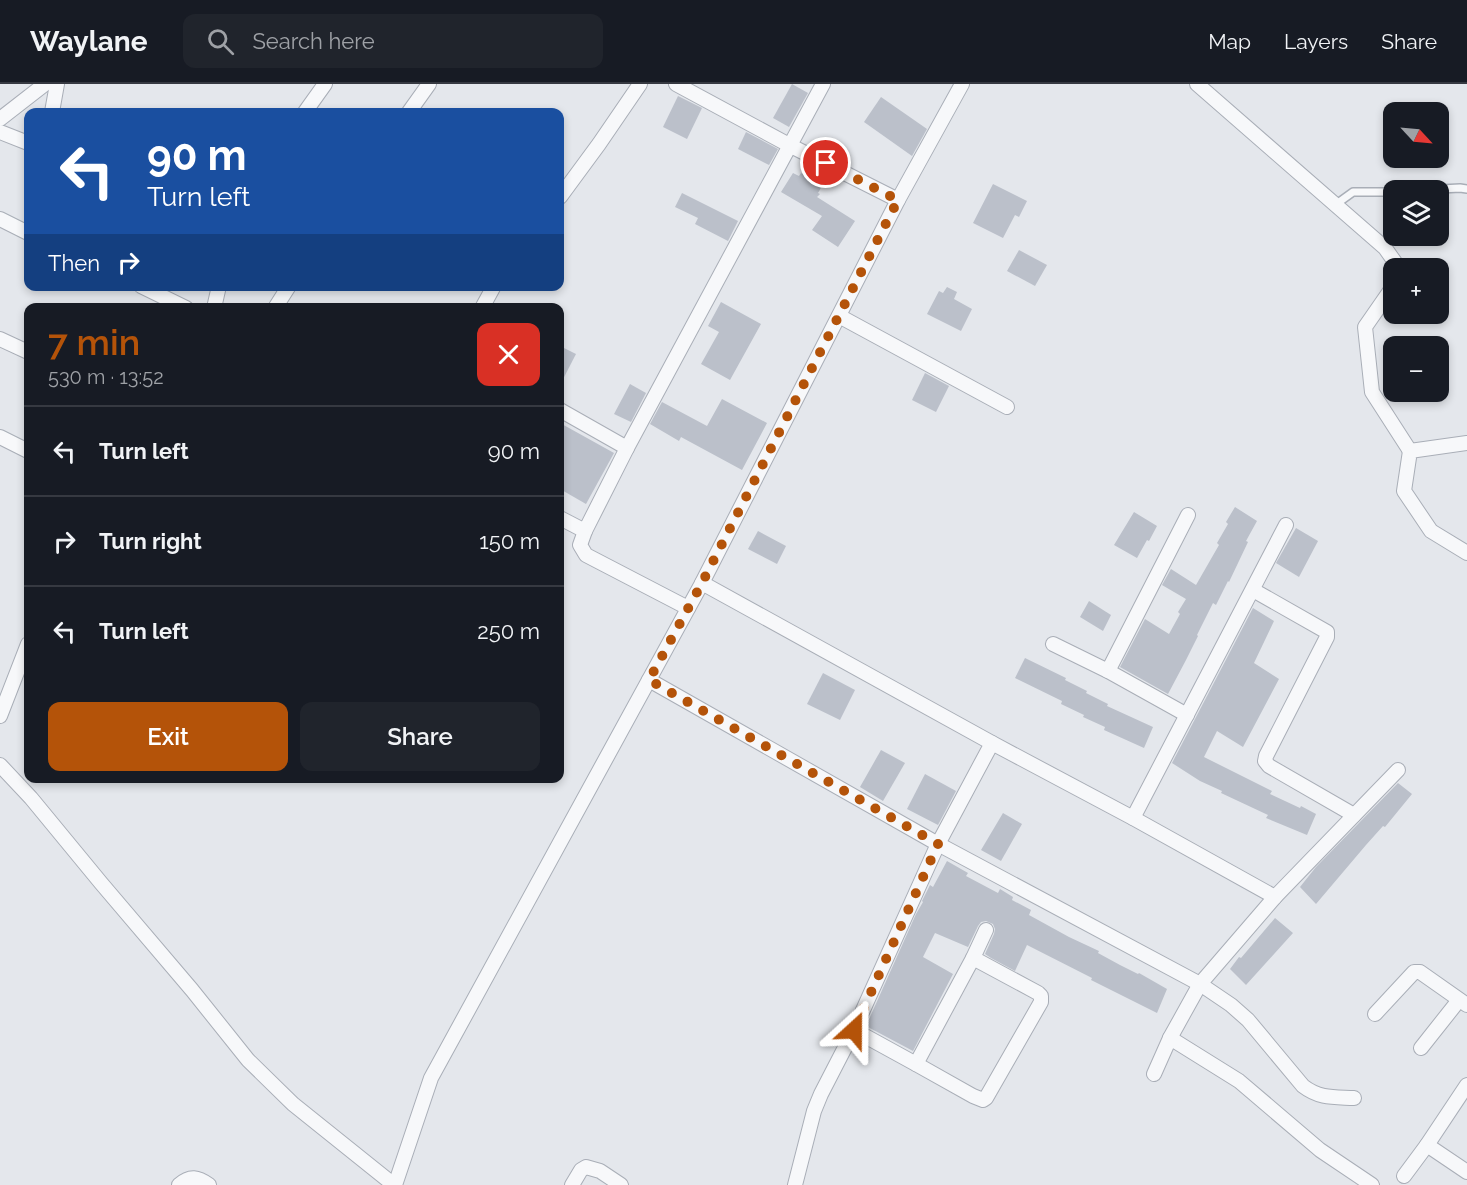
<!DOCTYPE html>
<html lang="en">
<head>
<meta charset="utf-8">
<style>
  :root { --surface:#171b24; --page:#20242c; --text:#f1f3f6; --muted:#9ea1a6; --line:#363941; --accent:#b45309 }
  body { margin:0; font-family:Raleway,sans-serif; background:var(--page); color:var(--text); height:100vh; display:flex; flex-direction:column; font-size:22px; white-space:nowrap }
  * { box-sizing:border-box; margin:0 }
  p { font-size:20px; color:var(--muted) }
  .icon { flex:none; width:33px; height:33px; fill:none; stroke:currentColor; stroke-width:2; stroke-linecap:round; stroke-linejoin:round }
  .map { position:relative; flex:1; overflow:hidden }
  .sheet { position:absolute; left:24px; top:219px; width:540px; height:480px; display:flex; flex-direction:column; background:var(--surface); border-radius:12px; box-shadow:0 3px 9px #0003 }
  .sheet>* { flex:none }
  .banner { position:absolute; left:24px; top:24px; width:540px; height:183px; border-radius:12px; box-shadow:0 3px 9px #0003; background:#1a4fa0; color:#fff; overflow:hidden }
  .needle { width:39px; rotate:116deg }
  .tools { position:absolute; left:1383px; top:18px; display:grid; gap:12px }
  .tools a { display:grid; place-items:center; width:66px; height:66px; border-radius:12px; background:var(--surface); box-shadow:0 3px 9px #0003; font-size:30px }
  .pin { position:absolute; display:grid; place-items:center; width:51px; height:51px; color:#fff; margin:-26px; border:3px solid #fff; border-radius:50%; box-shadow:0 2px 6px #0007 }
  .me { position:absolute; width:66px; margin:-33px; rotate:24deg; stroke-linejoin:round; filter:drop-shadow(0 0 4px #0008) }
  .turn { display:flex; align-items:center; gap:21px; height:126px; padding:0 24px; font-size:27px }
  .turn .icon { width:78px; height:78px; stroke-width:2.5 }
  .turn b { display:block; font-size:42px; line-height:51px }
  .then { display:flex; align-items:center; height:57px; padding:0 24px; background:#0003; gap:12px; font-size:22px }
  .round { display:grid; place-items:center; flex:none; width:63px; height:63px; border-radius:12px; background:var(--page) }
  .head { display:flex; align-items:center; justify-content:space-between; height:102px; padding:0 24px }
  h1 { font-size:36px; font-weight:600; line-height:45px; color:var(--accent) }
  .button { display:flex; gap:12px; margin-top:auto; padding:12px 24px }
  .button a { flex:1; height:69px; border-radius:12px; background:var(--accent); color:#fff; font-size:24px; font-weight:600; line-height:69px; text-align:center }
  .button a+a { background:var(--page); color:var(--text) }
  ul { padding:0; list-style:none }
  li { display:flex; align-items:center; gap:18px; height:90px; padding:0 24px; border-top:2px solid var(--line) }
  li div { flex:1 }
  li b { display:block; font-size:22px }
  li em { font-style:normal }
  header { display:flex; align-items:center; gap:36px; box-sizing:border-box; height:84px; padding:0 30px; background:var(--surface); border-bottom:2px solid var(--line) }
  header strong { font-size:28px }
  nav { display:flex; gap:33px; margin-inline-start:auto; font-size:21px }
  .search { width:420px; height:54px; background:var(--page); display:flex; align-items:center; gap:15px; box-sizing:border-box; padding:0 21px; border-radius:12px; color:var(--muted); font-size:22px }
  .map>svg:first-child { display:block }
</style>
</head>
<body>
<header>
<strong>Waylane</strong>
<div class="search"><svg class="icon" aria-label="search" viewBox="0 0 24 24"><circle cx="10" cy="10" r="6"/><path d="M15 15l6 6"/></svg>Search here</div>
<nav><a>Map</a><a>Layers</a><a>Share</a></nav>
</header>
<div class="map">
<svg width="1467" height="1101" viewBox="0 0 1467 1101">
  <rect width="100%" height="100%" fill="#e4e7ec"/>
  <g fill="#bbc0ca">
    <polygon points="792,0 808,9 789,43 773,34"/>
    <polygon points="678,12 702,24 687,55 663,43"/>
    <polygon points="881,13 927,45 912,72 864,38"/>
    <polygon points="746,48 778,65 769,81 738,65"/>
    <polygon points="793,89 799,92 801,89 822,102 818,109 820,110 817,113 855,137 838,163 812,146 822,132 781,108"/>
    <polygon points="993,100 1027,117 1019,133 1015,131 1003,154 973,139"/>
    <polygon points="682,109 738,137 728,157 695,140 698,134 675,123"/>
    <polygon points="1019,166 1047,181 1035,202 1007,187"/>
    <polygon points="947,203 957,208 954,215 972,225 961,247 927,230 939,207 943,209"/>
    <polygon points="721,218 761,240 730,296 701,280 719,248 708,242"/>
    <polygon points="560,262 576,270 560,301"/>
    <polygon points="925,289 949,302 936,328 912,316"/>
    <polygon points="630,300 646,309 631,338 614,330"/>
    <polygon points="722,315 767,339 742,386 681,353 679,357 650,340 662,318 707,342"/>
    <polygon points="560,339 614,369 586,420 560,405"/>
    <polygon points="1235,423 1257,437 1246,457 1248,458 1229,498 1228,497 1216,521 1213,519 1197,551 1198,552 1186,576 1168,610 1120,583 1145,535 1169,550 1180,530 1178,528 1186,515 1162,501 1171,485 1196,501 1219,461 1217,459 1228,440 1226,438"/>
    <polygon points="1134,428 1157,442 1149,457 1147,456 1137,474 1114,461"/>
    <polygon points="1296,444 1318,457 1299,493 1276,479"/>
    <polygon points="758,447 786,462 777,480 748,465"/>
    <polygon points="1089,517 1111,531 1103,547 1080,533"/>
    <polygon points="1253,524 1274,537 1254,579 1279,595 1243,663 1217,647 1204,673 1272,707 1270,710 1300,724 1301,722 1316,730 1307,751 1266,734 1268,731 1221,709 1222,707 1200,697 1172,679"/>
    <polygon points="1025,574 1066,594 1065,596 1087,607 1086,609 1108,620 1107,622 1153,643 1144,664 1104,646 1105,643 1083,633 1084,631 1061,620 1062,617 1015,594"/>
    <polygon points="823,589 855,606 840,636 807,620"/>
    <polygon points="881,666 905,679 883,717 860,703"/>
    <polygon points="925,690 956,707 938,741 907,725"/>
    <polygon points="1398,699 1412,710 1385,743 1383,742 1366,761 1316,820 1300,803 1316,783"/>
    <polygon points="1003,729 1022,740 1001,777 981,766"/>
    <polygon points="947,777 968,789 966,792 998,809 1000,805 1013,813 1012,816 1031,826 1029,831 1069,853 1099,867 1098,869 1120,881 1138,890 1139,889 1167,905 1157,929 1091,896 1092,894 1027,861 1015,887 991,874 985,870 994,850 995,845 993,840 986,837 981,838 978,842 968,863 935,849 923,873 953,890 913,967 866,942 916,830 923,818 922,817 930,801 933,803"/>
    <polygon points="1275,834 1293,849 1246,901 1230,885 1239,873 1241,874"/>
  </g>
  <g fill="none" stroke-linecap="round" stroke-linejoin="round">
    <g stroke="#a9aeb7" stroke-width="10">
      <g id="service">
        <polyline points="1422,106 1460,104 1467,105"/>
        <polyline points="1335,121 1353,108 1394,108"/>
      </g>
    </g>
    <g stroke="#a9aeb7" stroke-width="16">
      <g id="minor">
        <polyline points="676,0 789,61 898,116"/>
        <polyline points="1197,0 1385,164 1397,181 1396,184"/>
        <polyline points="52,28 57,0"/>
        <polyline points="305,28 325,0"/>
        <polyline points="409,28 429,0"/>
        <polyline points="0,35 45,0"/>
        <polyline points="0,48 28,59"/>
        <polyline points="560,113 599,60 640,0"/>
        <polyline points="0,135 28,149"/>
        <polyline points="1394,194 1390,207 1365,243 1372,308 1410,367"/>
        <polyline points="141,202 186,224"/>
        <polyline points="214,224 219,202"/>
        <polyline points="275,224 289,202"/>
        <polyline points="482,224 494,202"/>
        <polyline points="839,232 1007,323"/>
        <polyline points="0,255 28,268"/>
        <polyline points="560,326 627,364"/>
        <polyline points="0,353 28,367"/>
        <polyline points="1467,359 1410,367 1404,407 1431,447 1467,469"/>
        <polyline points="560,434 585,447"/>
        <polyline points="702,499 992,659 1133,734 1275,813"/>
        <polyline points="1253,506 1327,548 1327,553 1266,672 1265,677 1269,682 1354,731"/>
        <polyline points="688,524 586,471 580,461 585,447 627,364 823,0"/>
        <polyline points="1053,560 1108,587 1187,631"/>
        <polyline points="1108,587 1188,431"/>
        <path d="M649,596L938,760L1200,900L1231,921L1248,936L1303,1002C1320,1015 1334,1013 1354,1014"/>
        <polyline points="0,632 28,560"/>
        <polyline points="0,681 31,714 101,799 192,906 248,976 293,1020 394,1101"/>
        <polyline points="1133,734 1286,441"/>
        <polyline points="1375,930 1414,888 1420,888 1467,921"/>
        <polyline points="854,946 916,980 973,1012 983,1016 986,1014 1041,918 1041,912 1038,909 973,874"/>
        <polyline points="1170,954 1239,997 1320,1066 1372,1101"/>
        <polyline points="1421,964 1459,916"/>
        <polyline points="916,980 973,874 986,846"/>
        <polyline points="1154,990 1170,954 1200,900 1275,813 1398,686"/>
        <polyline points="1427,1061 1467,1088"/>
        <polyline points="1404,1092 1427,1061 1467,1001"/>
        <path d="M179,1101C190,1091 198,1093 209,1101"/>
        <polyline points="395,1101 431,994 702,499 898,116 962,0"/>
        <polyline points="572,1101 581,1086 586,1083 600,1087 621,1101"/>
        <polyline points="795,1101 814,1027 821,1010 854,946 938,760 992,659"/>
      </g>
    </g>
    <use href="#service" stroke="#f7f8fa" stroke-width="7"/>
    <use href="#minor" stroke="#f7f8fa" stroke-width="14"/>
  </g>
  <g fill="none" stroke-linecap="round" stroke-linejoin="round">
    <polyline stroke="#b45309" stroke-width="10" stroke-dasharray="0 18" points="826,79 898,116 702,499 649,596 938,760 854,946"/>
  </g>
</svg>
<div class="tools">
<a><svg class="needle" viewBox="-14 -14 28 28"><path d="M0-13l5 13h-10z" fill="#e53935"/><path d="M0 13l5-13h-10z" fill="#9ea1a6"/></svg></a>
<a><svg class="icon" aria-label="layers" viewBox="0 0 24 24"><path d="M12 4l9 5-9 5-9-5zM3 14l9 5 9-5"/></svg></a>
<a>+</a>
<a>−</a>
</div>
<div class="pin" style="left:826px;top:79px;background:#d93025"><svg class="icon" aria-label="arrive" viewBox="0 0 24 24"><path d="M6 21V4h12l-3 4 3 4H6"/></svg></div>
<svg class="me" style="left:854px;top:946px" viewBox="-20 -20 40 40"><path d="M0-17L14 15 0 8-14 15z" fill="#b45309" stroke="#fff" stroke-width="4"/></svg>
<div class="banner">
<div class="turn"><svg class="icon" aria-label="left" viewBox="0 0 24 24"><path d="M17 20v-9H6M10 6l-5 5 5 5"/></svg><div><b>90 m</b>Turn left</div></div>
<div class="then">Then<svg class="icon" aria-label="right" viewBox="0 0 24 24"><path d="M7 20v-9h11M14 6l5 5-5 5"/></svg></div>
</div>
<section class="sheet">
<div class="head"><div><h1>7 min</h1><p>530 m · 13:52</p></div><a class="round" style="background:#d93025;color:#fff"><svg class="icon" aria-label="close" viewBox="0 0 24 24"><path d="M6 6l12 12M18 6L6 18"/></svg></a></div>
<ul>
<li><svg class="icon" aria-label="left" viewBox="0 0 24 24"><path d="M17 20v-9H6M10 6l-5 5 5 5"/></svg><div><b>Turn left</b></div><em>90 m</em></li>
<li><svg class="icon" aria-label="right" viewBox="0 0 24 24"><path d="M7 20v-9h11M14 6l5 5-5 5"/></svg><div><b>Turn right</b></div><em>150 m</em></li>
<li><svg class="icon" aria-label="left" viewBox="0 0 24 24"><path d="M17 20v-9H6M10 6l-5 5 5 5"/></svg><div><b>Turn left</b></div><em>250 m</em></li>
</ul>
<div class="button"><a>Exit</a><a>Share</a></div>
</section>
</div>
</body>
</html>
